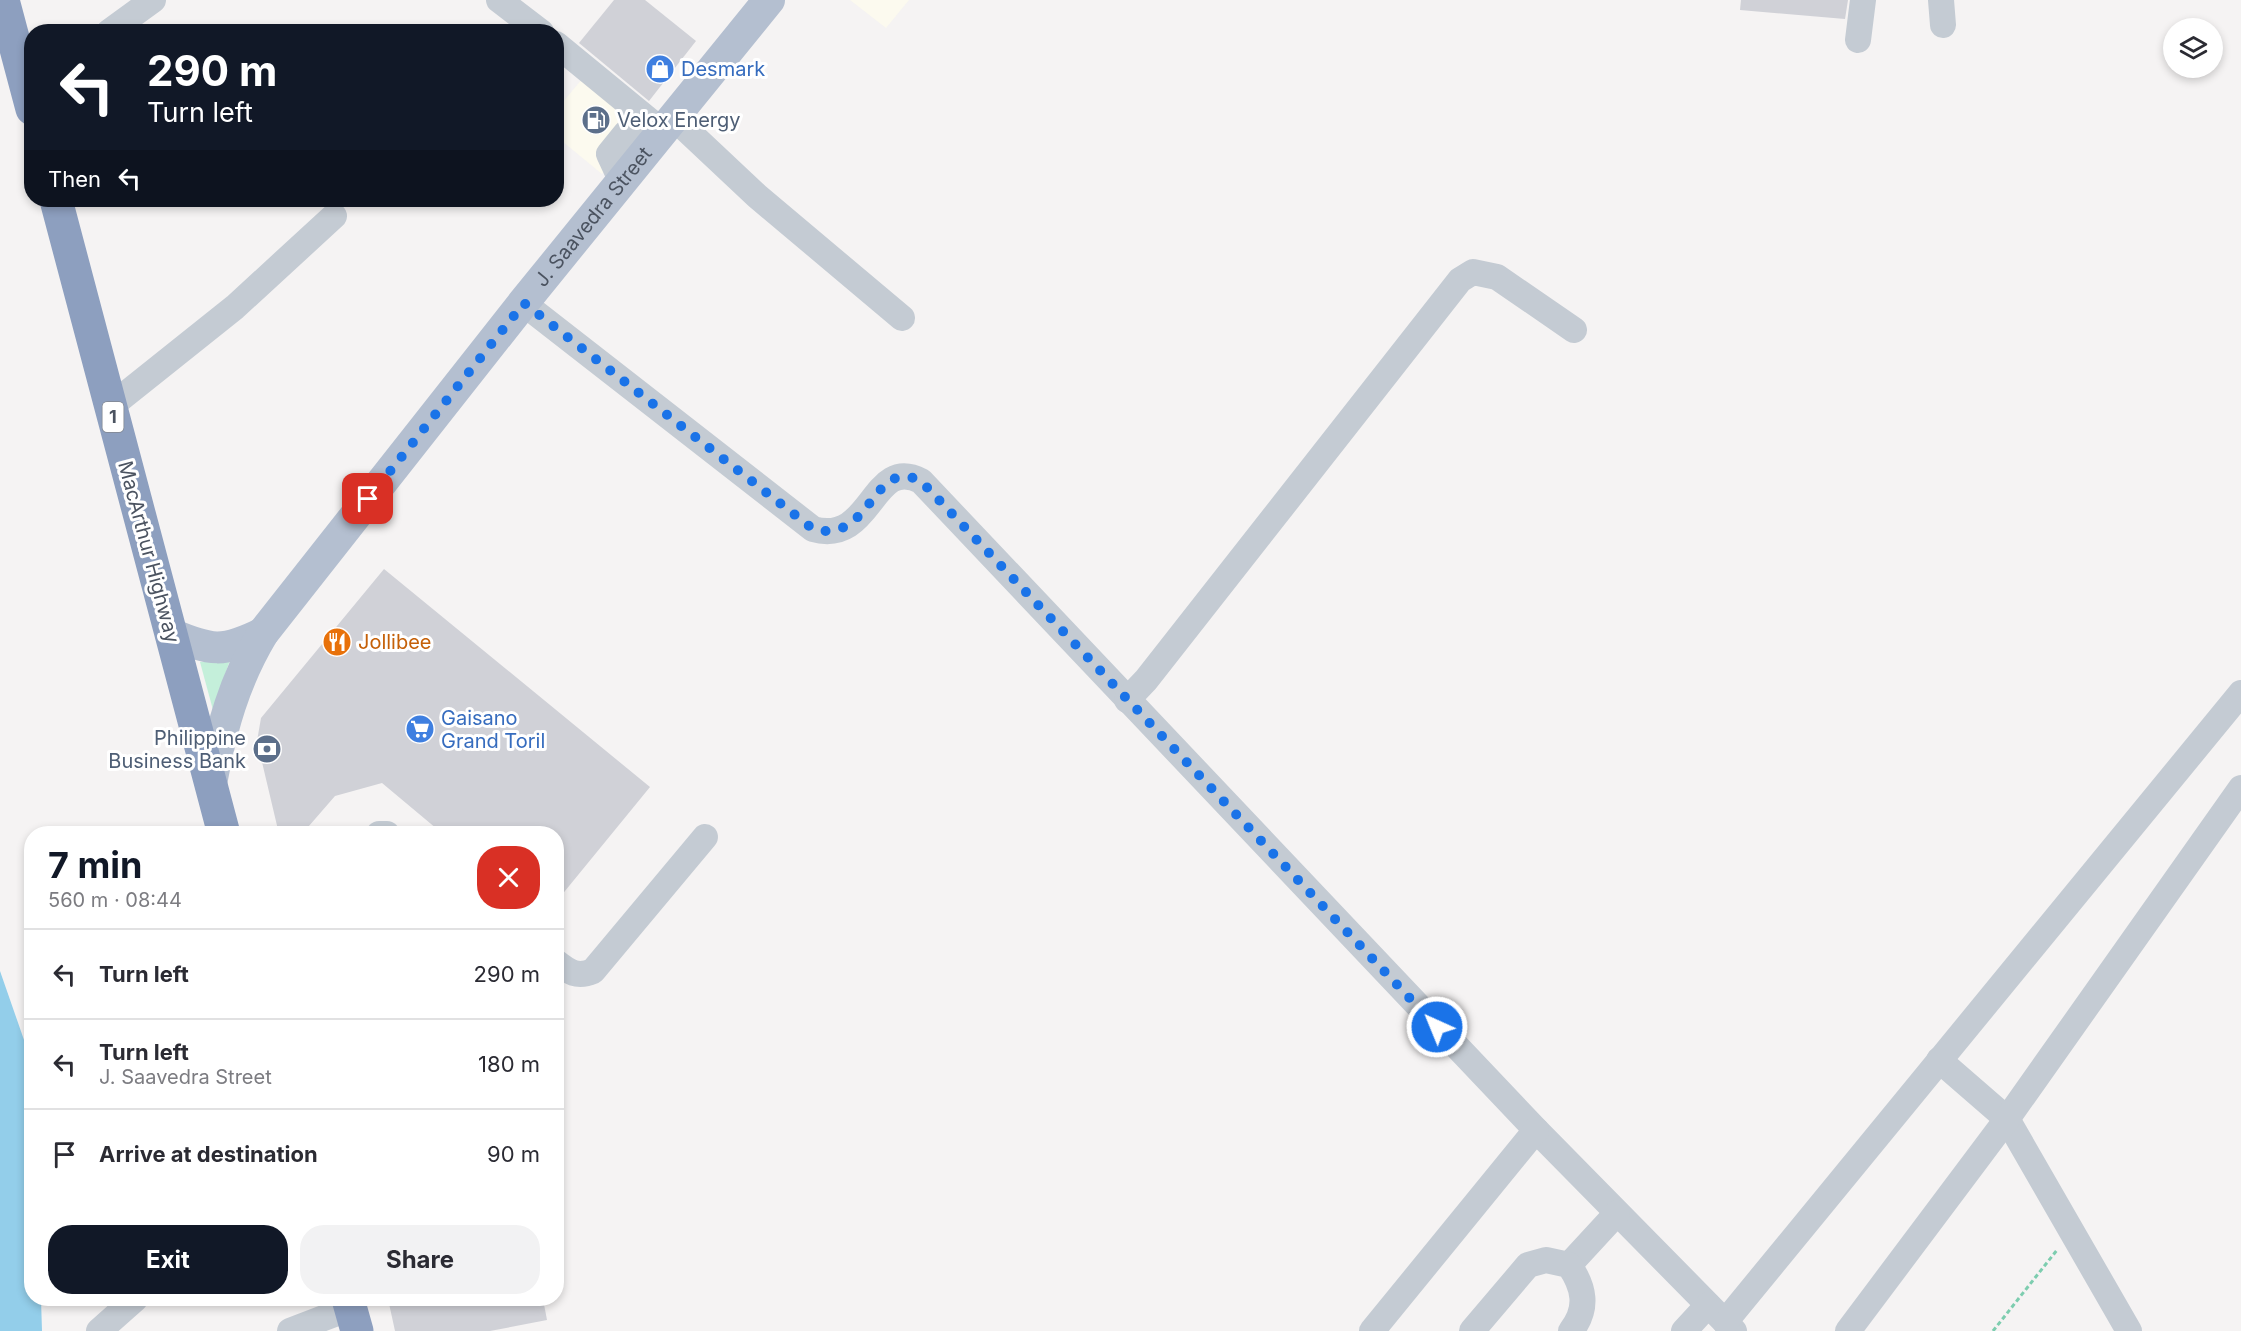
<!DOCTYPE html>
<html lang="en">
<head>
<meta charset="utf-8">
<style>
  :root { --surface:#fff; --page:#f2f2f3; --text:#2b2b33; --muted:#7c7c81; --line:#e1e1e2; --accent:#111827 }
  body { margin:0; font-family:Inter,sans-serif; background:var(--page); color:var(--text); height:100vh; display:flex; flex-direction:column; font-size:22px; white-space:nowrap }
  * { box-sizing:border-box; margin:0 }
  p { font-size:20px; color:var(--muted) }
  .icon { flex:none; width:33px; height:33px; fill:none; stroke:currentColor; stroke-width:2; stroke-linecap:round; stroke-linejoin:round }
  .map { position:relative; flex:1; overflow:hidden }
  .details { position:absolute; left:24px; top:826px; width:540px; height:480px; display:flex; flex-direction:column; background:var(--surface); border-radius:24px; box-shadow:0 3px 9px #0003 }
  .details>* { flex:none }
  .guide { position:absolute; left:24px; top:24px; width:540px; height:183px; border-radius:24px; box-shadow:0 3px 9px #0003; background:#111827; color:#fff; overflow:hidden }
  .buttons { position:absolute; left:2163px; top:18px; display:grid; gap:12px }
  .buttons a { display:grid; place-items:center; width:60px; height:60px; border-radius:50%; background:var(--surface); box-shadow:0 3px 9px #0003; font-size:30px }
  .pin { position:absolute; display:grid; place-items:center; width:51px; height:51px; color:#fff; margin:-26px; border-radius:12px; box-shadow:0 3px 9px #0006 }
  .me { position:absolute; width:66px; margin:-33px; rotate:316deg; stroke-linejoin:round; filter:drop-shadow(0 0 4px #0008) }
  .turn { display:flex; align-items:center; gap:21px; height:126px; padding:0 24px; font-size:27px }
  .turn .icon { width:78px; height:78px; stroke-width:2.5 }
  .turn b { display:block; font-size:42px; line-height:51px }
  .then { display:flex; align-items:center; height:57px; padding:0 24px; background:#0003; gap:12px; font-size:22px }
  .round { display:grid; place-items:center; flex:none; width:63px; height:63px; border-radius:24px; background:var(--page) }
  .summary { display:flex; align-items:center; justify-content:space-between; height:102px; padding:0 24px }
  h1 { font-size:36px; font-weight:700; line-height:45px; color:var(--accent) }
  .action { display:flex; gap:12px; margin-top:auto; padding:12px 24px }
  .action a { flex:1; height:69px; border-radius:24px; background:var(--accent); color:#fff; font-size:24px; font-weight:700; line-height:69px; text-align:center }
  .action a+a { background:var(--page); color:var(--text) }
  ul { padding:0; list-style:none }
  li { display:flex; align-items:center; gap:18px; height:90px; padding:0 24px; border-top:2px solid var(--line) }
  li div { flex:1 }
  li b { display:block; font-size:22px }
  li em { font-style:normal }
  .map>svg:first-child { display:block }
</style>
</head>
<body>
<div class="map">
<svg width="2241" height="1331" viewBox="0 0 2241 1331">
  <rect width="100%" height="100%" fill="#f5f3f3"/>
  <g fill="#fcfaef">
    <polygon points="850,0 909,0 886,28"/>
    <polygon points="583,78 641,126 602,174 557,137 557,109"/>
  </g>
  <polygon fill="#c4efda" points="230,660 213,710 200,662"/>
  <polygon fill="#93ceea" points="0,971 31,1060 32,1299 41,1299 42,1331 0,1331"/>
  <g fill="#d0d1d7">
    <polygon points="614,0 645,0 696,41 649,101 579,43"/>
    <polygon points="1741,0 1848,0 1845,19 1740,10"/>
    <polygon points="384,569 650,787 556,902 556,834 443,834 382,783 335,796 302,834 279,834 257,741 261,718"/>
    <polygon points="388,1299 543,1299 547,1320 490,1331 395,1331"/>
  </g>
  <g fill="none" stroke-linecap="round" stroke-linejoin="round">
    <polyline stroke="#7dcdaf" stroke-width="3" stroke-dasharray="4.5 3" stroke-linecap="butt" points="1993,1331 2057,1250"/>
    <g stroke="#c4cbd3" stroke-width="26">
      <polyline points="499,0 541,32"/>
      <polyline points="1941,0 1943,25"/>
      <polyline points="109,32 153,0"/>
      <polyline points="1858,40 1863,0"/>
      <polyline points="556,44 662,131"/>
      <polyline points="674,118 757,196 902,318"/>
      <polyline points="622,182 609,154 626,133 658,137"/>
      <path d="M523,303L813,529C873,546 871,455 921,481L1536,1130L1734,1331"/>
      <polyline points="111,406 235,307 334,216"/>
      <polyline points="1127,700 1146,680 1460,280 1473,272 1497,277 1574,330"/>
      <polyline points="379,834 387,834"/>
      <path d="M556,962C569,972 577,978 593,971L705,837"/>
      <polyline points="1939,1060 2007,1119 2129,1331"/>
      <polyline points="1569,1265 1617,1213"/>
      <polyline points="1725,1322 2241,693"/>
      <polyline points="99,1331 135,1299"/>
      <polyline points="290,1331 350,1308"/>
      <polyline points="1372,1331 1536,1130"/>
      <path d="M1472,1331L1528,1265L1546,1260L1569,1265C1584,1287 1589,1308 1571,1331"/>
      <polyline points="1684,1331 1708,1305"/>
      <polyline points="1848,1331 2007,1119 2241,788"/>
    </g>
    <g stroke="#b4bfd0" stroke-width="32">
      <path d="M171,634C211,651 223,653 263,633"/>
      <path id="s1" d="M211,784C221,729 234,681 263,633L523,303L769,0"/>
    </g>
    <g stroke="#8d9fbf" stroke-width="33">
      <polyline points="3,0 32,109"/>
      <polyline points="56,200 224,834"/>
      <polyline points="348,1299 357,1331"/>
    </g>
  </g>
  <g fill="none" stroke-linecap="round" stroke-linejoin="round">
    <path stroke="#1a73e8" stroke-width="10" stroke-dasharray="0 18" d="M368,499L524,303L813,529C873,545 871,456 921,481L1437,1027"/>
  </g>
  <defs>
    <g id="shop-disc" transform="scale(1.5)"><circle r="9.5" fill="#3f7fe0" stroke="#fff"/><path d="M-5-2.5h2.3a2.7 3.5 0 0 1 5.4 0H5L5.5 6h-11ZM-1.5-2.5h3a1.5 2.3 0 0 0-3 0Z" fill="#fff"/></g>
    <g id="fuel-disc" transform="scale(1.5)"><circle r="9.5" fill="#5c6f8a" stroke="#fff"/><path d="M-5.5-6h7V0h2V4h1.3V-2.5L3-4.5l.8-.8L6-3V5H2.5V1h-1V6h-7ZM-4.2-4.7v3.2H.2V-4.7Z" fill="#fff"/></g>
    <g id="restaurant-disc" transform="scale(1.5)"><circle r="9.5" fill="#e8710a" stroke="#fff"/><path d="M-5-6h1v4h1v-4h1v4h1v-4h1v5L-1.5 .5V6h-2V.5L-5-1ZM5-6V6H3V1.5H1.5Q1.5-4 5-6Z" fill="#fff"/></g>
    <g id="supermarket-disc" transform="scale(1.5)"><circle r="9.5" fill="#3f7fe0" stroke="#fff"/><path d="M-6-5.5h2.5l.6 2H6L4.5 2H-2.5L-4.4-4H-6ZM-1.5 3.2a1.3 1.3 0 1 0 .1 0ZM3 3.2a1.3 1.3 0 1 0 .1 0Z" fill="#fff"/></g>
    <g id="bank-disc" transform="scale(1.5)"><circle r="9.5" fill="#5c6f8a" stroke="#fff"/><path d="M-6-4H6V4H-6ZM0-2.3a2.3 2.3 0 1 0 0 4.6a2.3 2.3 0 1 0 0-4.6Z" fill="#fff"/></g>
  </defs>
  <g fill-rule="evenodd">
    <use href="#shop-disc" x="660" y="69"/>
    <use href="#fuel-disc" x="596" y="120"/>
    <use href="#restaurant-disc" x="337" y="642"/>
    <use href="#supermarket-disc" x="420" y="729"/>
    <use href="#bank-disc" x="267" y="749"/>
  </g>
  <g text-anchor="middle" stroke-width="6" stroke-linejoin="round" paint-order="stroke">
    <rect fill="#fff" stroke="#818790" stroke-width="1.5" x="102.5" y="402" width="21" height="30" rx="4.5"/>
    <g font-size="18" font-weight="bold" fill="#4b5360">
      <text x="113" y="423">1</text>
    </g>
    <g font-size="20" fill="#366cbe" stroke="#fff" text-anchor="start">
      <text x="681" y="76">Desmark</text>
      <text x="441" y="725">Gaisano<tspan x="441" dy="23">Grand Toril</tspan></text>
    </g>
    <g font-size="20" fill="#4e5e75" stroke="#fff" text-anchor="start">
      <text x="617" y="127">Velox Energy</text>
      <text x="246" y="745" text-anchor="end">Philippine<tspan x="246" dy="23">Business Bank</tspan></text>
    </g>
    <g font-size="20" fill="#4b5360" stroke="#fff">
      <text dy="7" stroke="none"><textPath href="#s1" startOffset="692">J. Saavedra Street</textPath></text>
      <text transform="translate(149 552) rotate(75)" y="7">MacArthur Highway</text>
    </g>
    <g font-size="20" fill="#c56008" stroke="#fff" text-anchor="start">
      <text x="358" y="649">Jollibee</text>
    </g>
  </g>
</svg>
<div class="buttons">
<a><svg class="icon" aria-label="layers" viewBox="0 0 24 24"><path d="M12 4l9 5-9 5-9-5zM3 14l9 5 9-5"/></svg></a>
</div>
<div class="pin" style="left:368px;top:499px;background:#d93025"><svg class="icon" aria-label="arrive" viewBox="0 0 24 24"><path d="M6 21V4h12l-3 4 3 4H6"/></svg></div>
<svg class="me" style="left:1437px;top:1027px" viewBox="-20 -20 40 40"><circle r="17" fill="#1a73e8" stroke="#fff" stroke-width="3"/><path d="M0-11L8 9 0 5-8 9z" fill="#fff"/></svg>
<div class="guide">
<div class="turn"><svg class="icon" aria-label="left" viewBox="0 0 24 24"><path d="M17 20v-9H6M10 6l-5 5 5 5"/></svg><div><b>290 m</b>Turn left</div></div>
<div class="then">Then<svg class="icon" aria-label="left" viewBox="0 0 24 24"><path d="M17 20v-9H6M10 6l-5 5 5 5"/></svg></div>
</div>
<section class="details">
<div class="summary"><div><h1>7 min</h1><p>560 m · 08:44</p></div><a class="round" style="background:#d93025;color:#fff"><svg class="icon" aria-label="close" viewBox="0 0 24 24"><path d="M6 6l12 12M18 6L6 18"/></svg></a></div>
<ul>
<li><svg class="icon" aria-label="left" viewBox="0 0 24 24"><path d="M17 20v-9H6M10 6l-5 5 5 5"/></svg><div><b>Turn left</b></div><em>290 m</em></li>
<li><svg class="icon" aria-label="left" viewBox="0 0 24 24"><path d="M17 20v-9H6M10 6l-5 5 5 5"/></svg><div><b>Turn left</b><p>J. Saavedra Street</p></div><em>180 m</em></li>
<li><svg class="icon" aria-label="arrive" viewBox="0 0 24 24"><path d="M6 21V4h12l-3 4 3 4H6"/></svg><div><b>Arrive at destination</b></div><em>90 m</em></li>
</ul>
<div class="action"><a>Exit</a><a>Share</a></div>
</section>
</div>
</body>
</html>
